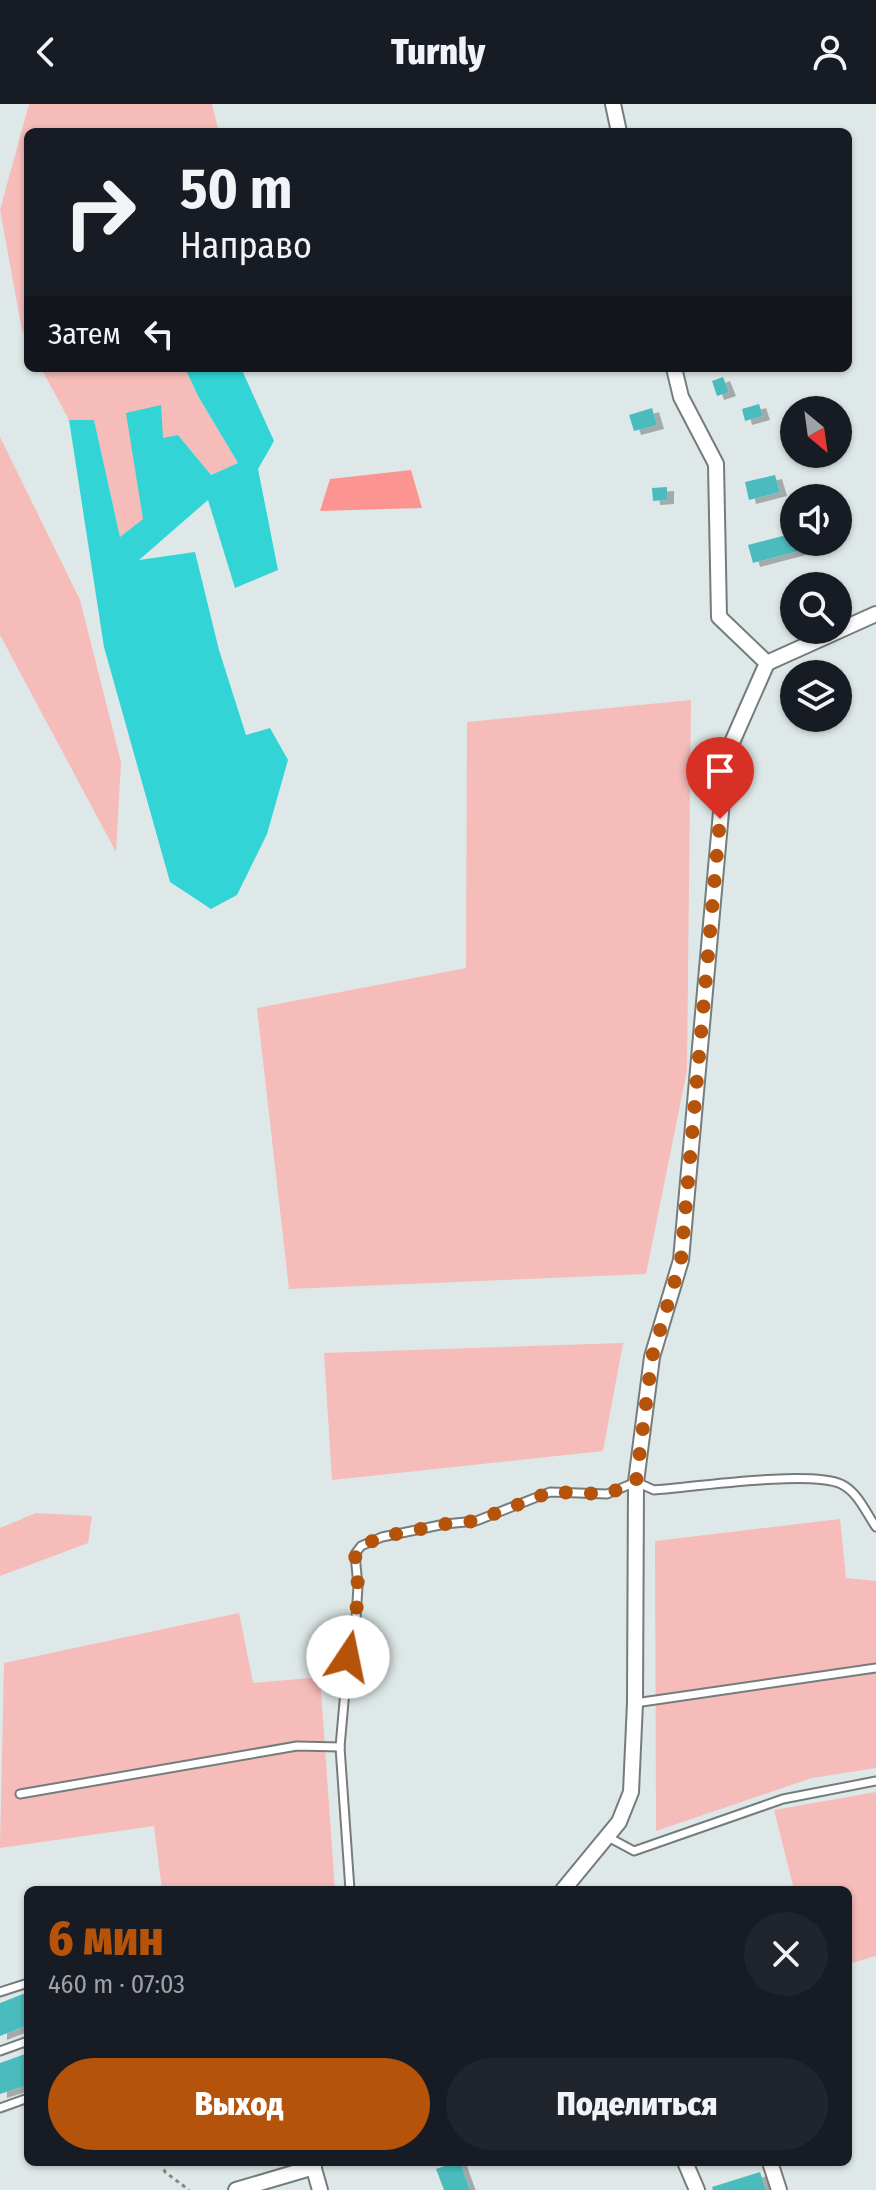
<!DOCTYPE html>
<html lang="ru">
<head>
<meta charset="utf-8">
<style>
  :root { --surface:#171b24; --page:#20242c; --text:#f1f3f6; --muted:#9ea1a6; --accent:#b45309 }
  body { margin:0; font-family:"Fira Sans Condensed",sans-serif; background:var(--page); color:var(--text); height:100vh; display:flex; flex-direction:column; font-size:30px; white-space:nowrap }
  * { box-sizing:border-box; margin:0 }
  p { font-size:26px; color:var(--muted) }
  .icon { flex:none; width:44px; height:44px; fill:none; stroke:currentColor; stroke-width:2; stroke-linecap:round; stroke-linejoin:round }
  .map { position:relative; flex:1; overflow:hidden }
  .side { position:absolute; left:24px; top:1782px; width:828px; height:280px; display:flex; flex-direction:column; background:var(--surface); border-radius:12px; box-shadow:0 2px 6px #0004 }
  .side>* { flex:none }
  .banner { position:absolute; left:24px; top:24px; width:828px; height:244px; border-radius:12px; box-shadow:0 2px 6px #0004; background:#171b24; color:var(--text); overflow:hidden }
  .needle { width:52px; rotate:151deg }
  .controls { position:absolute; left:780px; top:292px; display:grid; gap:16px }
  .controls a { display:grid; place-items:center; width:72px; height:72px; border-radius:50%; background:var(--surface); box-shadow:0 2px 6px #0004; font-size:40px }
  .pin { position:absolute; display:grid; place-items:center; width:68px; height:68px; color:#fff; margin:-82px -34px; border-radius:50% 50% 50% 0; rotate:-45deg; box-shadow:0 0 8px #0007 }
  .pin .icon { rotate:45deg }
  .me { position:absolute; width:88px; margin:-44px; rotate:11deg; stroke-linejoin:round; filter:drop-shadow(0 0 6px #0008) }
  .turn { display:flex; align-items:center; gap:28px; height:168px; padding:0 24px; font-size:36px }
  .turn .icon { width:104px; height:104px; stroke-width:2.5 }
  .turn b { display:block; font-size:56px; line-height:68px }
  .then { display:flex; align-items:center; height:76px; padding:0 24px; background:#0003; gap:16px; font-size:30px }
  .round { display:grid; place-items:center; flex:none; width:84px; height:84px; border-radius:42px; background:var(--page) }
  .summary { display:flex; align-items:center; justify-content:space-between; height:136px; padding:0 24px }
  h1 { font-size:48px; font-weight:800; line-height:60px; color:var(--accent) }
  .primary-button { display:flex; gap:16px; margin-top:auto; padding:16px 24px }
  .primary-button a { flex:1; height:92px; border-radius:48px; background:var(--accent); color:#fff; font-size:32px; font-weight:800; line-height:92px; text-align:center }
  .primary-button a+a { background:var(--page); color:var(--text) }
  header { display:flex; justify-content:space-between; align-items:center; height:104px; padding:0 24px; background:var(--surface); font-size:36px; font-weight:800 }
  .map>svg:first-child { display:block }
</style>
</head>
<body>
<header><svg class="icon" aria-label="back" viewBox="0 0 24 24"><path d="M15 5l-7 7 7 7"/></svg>Turnly<svg class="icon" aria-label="person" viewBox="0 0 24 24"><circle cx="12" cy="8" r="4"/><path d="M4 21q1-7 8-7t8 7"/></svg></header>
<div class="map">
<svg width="876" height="2086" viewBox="0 0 876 2086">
  <defs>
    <filter id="shadow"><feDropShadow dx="7" dy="4" stdDeviation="0" flood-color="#0004"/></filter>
  </defs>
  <rect width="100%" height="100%" fill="#dfe8e8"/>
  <g fill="#f5bcb9">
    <polygon points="29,0 212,0 219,28 28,28 28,238 22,226 0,106"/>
    <polygon points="41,264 185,264 198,292 238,359 211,371 178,331 143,415 120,433 94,317 69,316"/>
    <polygon points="0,333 80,496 121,658 116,748 0,531"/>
    <polygon points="691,596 687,966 646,1170 289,1185 257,904 466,864 467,618"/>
    <polygon points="623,1239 603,1347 332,1376 324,1249"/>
    <polygon points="36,1409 92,1412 88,1439 0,1472 0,1424"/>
    <polygon points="840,1415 846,1474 876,1477 876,1664 812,1674 656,1727 655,1437"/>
    <polygon points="239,1509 253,1579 320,1573 335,1786 162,1786 154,1722 0,1744 4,1559"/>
    <polygon points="876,1688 876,1852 848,1860 848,1786 794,1786 774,1706"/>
  </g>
  <polygon fill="#fc9592" points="411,366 422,404 320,407 330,375"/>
  <polygon fill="#32d4d5" points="185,264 241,264 274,337 258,365 278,466 235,484 208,396 139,456 195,448 219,546 246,631 270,624 288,656 267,730 237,791 211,805 170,778 104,543 69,316 94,316 120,433 143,415 126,309 161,301 163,334 178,331 211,371 238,359 198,292"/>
  <g fill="#4cbcbd" filter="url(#shadow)">
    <polygon points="723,273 729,288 717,292 712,277"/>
    <polygon points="759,300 763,312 745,317 742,305"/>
    <polygon points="652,304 657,321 634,327 629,311"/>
    <polygon points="775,371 780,388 749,396 745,378"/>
    <polygon points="667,383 667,396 653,397 652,384"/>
    <polygon points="794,429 794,438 817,438 818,442 753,459 748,441"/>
    <polygon points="28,1888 28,1921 0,1932 0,1899"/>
    <polygon points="28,1949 28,1981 0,1990 0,1959"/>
    <polygon points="456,2058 460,2058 470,2086 444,2086 436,2065"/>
    <polygon points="760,2068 766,2086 713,2086 712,2083"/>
  </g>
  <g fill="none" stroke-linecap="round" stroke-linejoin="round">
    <g stroke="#747c7c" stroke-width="11">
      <g id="service">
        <polyline points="635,1599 876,1564"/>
        <polyline points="20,1690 297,1642 340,1643"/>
        <polyline points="608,1733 634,1747 783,1695 876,1677"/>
        <path d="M350,1786L340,1643L348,1553L356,1514L358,1482L355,1450L361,1442L382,1433L445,1420L476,1417L550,1388L607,1390L636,1378L654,1386C693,1383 809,1366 841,1380C858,1388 866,1409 876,1423"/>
        <polyline points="0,1888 28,1879"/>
        <polyline points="0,1947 28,1937"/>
        <polyline points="0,2004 28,1994"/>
      </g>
    </g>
    <g stroke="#747c7c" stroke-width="18">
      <g id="minor">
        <polyline points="613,0 619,28"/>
        <polyline points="767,559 876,510"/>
        <polyline points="563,1786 619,1718 631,1688 635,1599 636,1378 652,1253 681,1156 726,652 767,559 719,513 716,360 681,293 674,264"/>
        <polyline points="312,2058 320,2086"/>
        <polyline points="685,2058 697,2086"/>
        <polyline points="770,2058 779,2086"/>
        <polyline points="236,2086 314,2063"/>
      </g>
    </g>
    <polyline stroke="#828888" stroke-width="3" stroke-dasharray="4 4" stroke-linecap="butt" points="161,2058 165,2068 189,2086"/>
    <use href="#service" stroke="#fff" stroke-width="7"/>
    <use href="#minor" stroke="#fff" stroke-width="14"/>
  </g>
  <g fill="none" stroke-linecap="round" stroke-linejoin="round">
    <polyline stroke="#b45309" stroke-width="14" stroke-dasharray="0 25.2" points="348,1553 356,1514 358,1482 355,1450 361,1442 382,1433 445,1420 476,1417 550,1388 607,1390 636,1378 652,1253 681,1156 720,715"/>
  </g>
</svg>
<div class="controls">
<a><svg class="needle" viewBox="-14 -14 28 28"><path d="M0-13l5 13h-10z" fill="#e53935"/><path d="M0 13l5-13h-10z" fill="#9ea1a6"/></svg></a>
<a><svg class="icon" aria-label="sound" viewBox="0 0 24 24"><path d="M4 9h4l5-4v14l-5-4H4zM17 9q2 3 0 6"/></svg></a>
<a><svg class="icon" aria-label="search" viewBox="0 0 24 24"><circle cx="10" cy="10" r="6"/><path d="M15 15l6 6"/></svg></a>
<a><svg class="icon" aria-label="layers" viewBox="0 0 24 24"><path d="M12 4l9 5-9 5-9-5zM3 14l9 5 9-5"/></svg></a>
</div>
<div class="pin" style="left:720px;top:715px;background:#d93025"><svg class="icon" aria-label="arrive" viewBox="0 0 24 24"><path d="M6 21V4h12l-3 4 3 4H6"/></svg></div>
<svg class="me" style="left:348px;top:1553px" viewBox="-20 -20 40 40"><circle r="19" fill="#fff"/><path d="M0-13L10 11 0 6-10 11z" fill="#b45309"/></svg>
<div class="banner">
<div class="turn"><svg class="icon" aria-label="right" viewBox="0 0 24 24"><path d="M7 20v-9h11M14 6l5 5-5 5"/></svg><div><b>50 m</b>Направо</div></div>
<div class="then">Затем<svg class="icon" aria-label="left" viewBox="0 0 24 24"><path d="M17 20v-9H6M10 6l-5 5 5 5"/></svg></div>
</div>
<section class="side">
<div class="summary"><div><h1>6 мин</h1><p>460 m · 07:03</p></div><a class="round"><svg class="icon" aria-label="close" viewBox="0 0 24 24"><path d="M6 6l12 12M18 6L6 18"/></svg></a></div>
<div class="primary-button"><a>Выход</a><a>Поделиться</a></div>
</section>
</div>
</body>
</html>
